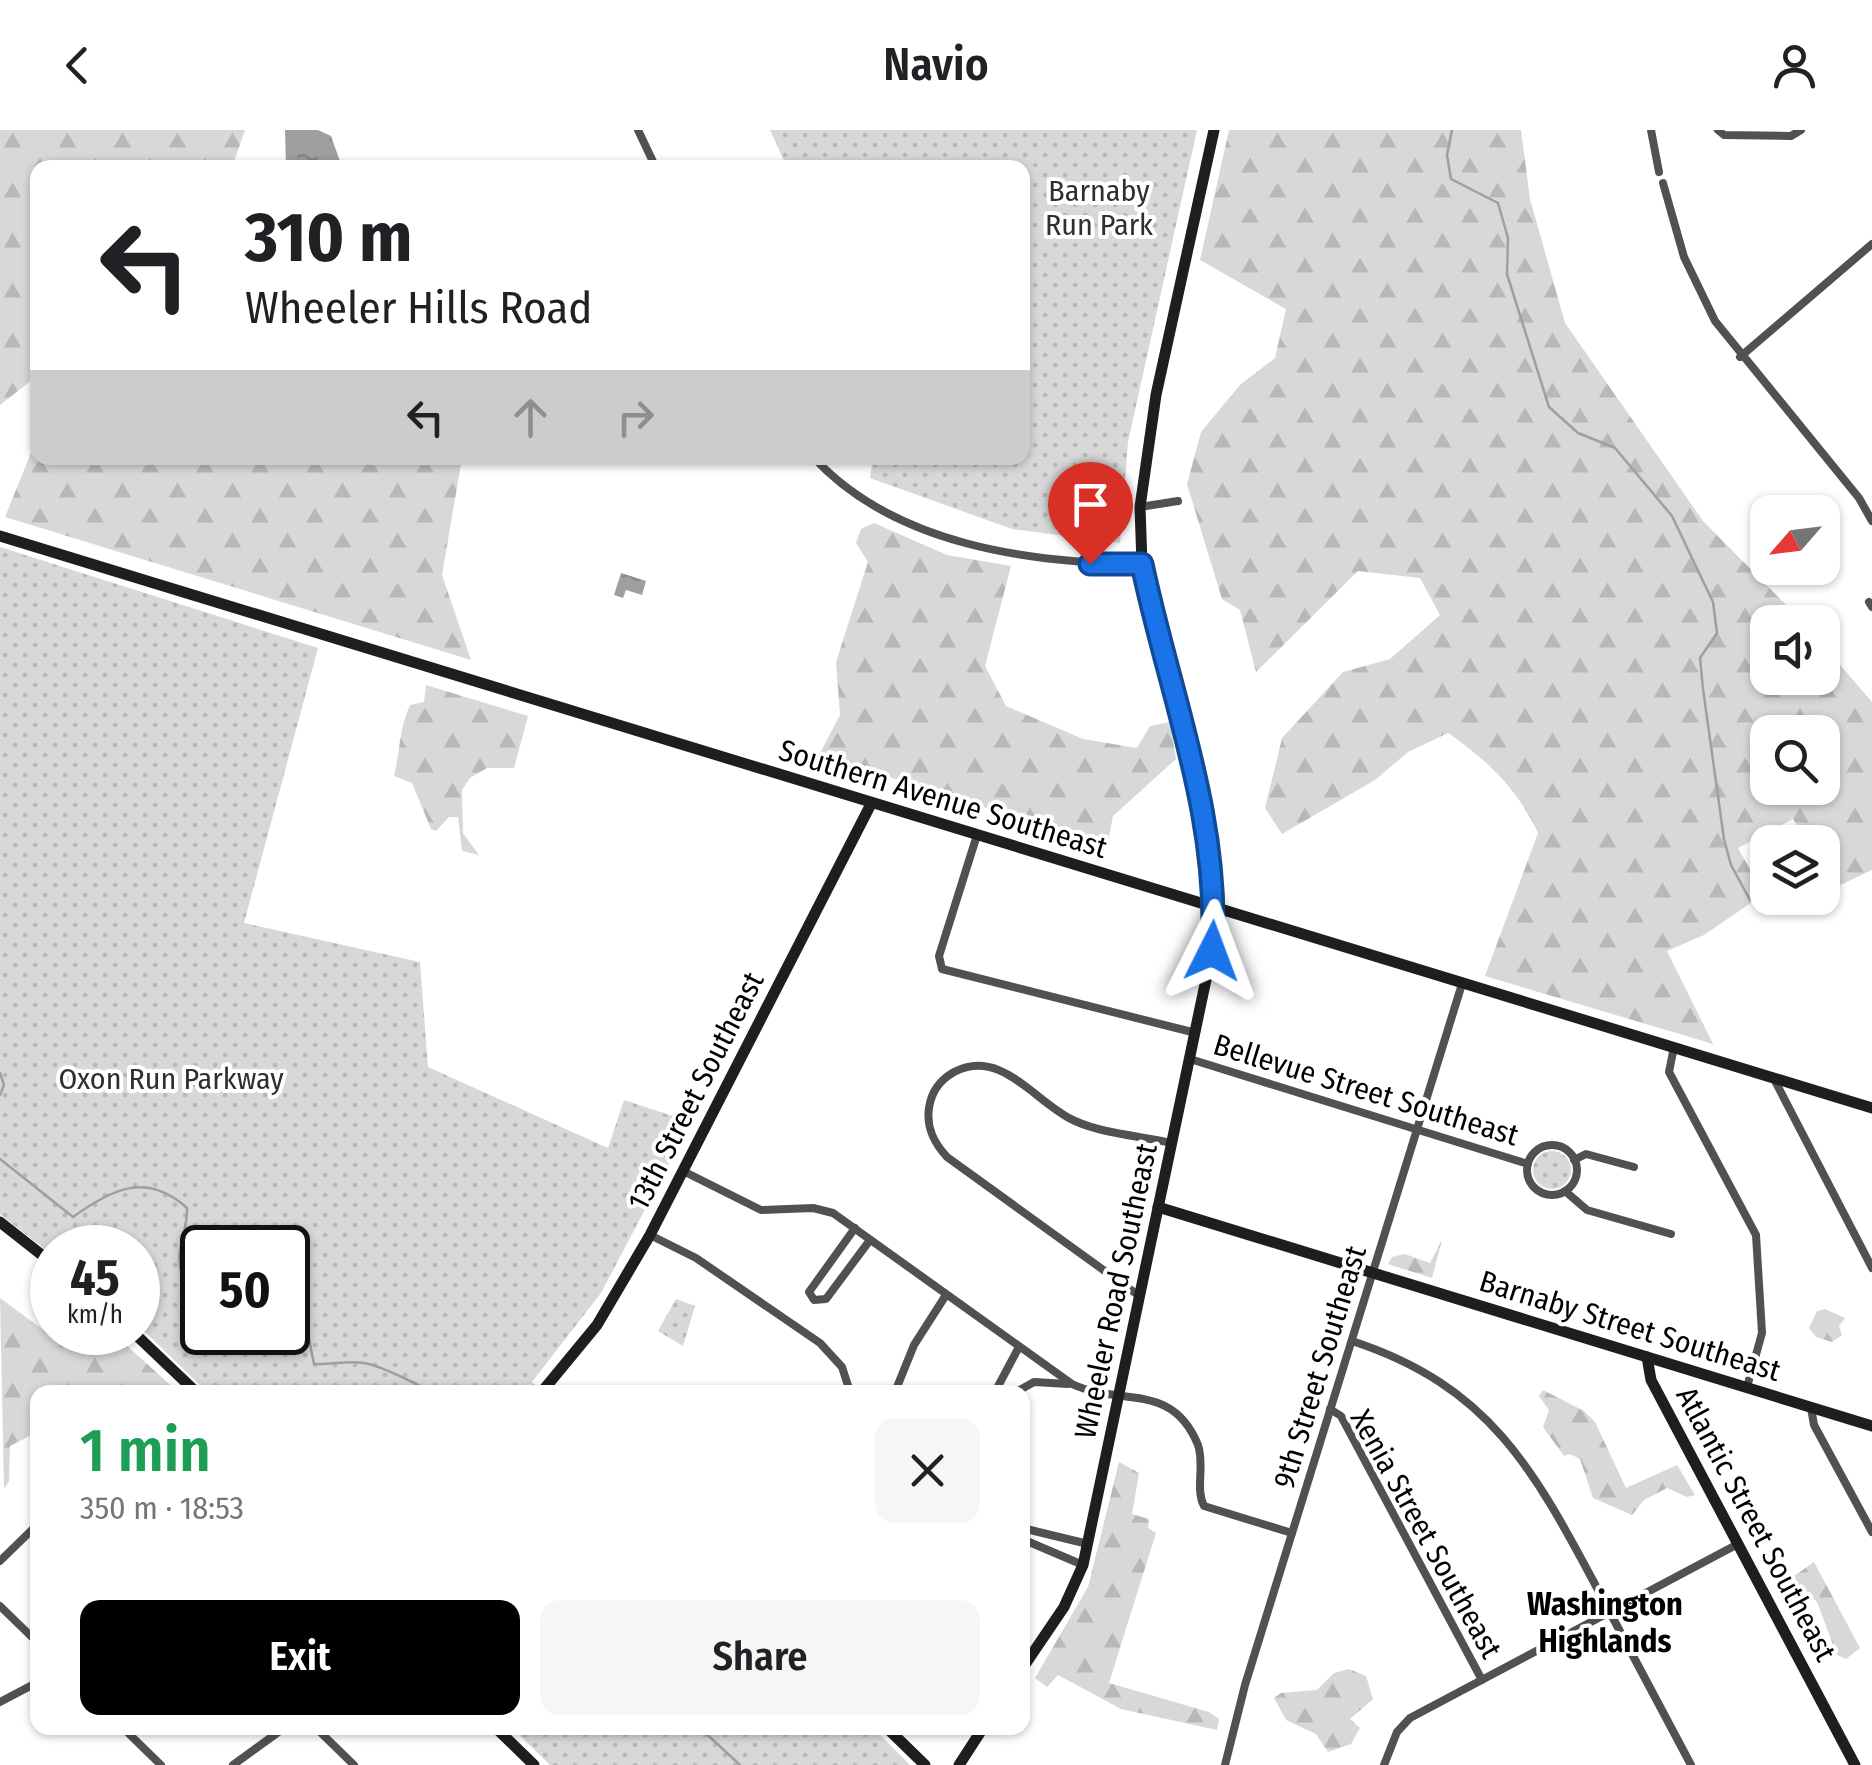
<!DOCTYPE html>
<html lang="en">
<head>
<meta charset="utf-8">
<style>
  :root { --surface:#fff; --page:#f6f6f6; --text:#202124; --muted:#757577; --accent:#000 }
  body { margin:0; font-family:"Fira Sans Condensed",sans-serif; background:var(--page); color:var(--text); height:100vh; display:flex; flex-direction:column; font-size:38px; white-space:nowrap }
  * { box-sizing:border-box; margin:0 }
  p { font-size:32px; color:var(--muted) }
  .icon { flex:none; width:55px; height:55px; fill:none; stroke:currentColor; stroke-width:2; stroke-linecap:round; stroke-linejoin:round }
  .map { position:relative; flex:1; overflow:hidden }
  .drawer { position:absolute; left:30px; top:1255px; width:1000px; height:350px; display:flex; flex-direction:column; background:var(--surface); border-radius:20px; box-shadow:0 2px 8px #0004 }
  .drawer>* { flex:none }
  .hud { position:absolute; left:30px; top:30px; width:1000px; height:305px; border-radius:20px; box-shadow:0 2px 8px #0004; background:#fff; color:var(--text); overflow:hidden }
  .needle { width:65px; rotate:242deg }
  .controls { position:absolute; left:1750px; top:365px; display:grid; gap:20px }
  .controls a { display:grid; place-items:center; width:90px; height:90px; border-radius:20px; background:var(--surface); box-shadow:0 2px 8px #0004; font-size:50px }
  .speed { position:absolute; left:30px; top:1095px; display:flex; gap:20px; font-size:50px; font-weight:700; text-align:center }
  .speed>* { display:grid; place-content:center; width:130px; height:130px; border-radius:50%; background:var(--surface); box-shadow:0 2px 8px #0004; line-height:1 }
  .speed small { font-size:25px; font-weight:400 }
  .speed .limit { border:5px solid #111; border-radius:15px; background:#fff; color:#111 }
  .pin { position:absolute; display:grid; place-items:center; width:85px; height:85px; color:#fff; margin:-102px -42px; border-radius:50% 50% 50% 0; rotate:-45deg; box-shadow:0 0 10px #0007 }
  .pin .icon { rotate:45deg }
  .me { position:absolute; width:110px; margin:-55px; rotate:3deg; stroke-linejoin:round; filter:drop-shadow(0 0 8px #0008) }
  .turn { display:flex; align-items:center; gap:35px; height:210px; padding:0 50px; font-size:45px }
  .turn .icon { width:130px; height:130px; stroke-width:2.5 }
  .turn b { display:block; font-size:70px; line-height:85px }
  .lanes { display:flex; align-items:center; height:95px; padding:0 50px; background:#0003; justify-content:center; gap:50px; direction:ltr }
  .lanes .off { opacity:.35 }
  .round { display:grid; place-items:center; flex:none; width:105px; height:105px; border-radius:20px; background:var(--page) }
  .summary { display:flex; align-items:center; justify-content:space-between; height:170px; padding:0 50px }
  h1 { font-size:60px; font-weight:600; line-height:75px; color:#1e9e55 }
  .primary-button { display:flex; gap:20px; margin-top:auto; padding:20px 50px }
  .primary-button a { flex:1; height:115px; border-radius:20px; background:var(--accent); color:#fff; font-size:40px; font-weight:600; line-height:115px; text-align:center }
  .primary-button a+a { background:var(--page); color:var(--text) }
  header { display:flex; justify-content:space-between; align-items:center; height:130px; padding:0 50px; background:var(--surface); font-size:45px; font-weight:600 }
  .map>svg:first-child { display:block }
</style>
</head>
<body>
<header><svg class="icon" aria-label="back" viewBox="0 0 24 24"><path d="M15 5l-7 7 7 7"/></svg>Navio<svg class="icon" aria-label="person" viewBox="0 0 24 24"><circle cx="12" cy="8" r="4"/><path d="M4 21q1-7 8-7t8 7"/></svg></header>
<div class="map">
<svg width="1872" height="1635" viewBox="0 0 1872 1635">
  <defs>
    <pattern id="forest-firs" width="22" height="20" patternUnits="userSpaceOnUse" patternTransform="scale(2.5)"><rect width="22" height="20" fill="#d8d8d8"/><path d="M5 1l3.5 6h-7zM16 11l3.5 6h-7z" fill="#b8b8b8"/></pattern>
    <pattern id="park-dots" width="8" height="8" patternUnits="userSpaceOnUse" patternTransform="scale(2.5)"><rect width="8" height="8" fill="#d8d8d8"/><path d="M2 2h.1M6 6h.1" fill="none" stroke="#b8b8b8" stroke-width="1.8" stroke-linecap="round"/></pattern>
    <pattern id="water-ripples" width="26" height="14" patternUnits="userSpaceOnUse" patternTransform="scale(2.5)"><rect width="26" height="14" fill="#9f9f9f"/><path d="M2 4q2-2 4 0t4 0M15 11q2-2 4 0t4 0" fill="none" stroke="#878787"/></pattern>
  </defs>
  <rect width="100%" height="100%" fill="#fff"/>
  <g fill="url(#forest-firs)" fill-rule="evenodd">
    <polygon points="0,0 245,0 232,37 38,38 37,246 0,275"/>
    <path d="M1229,0H1521L1530,69L1565,193L1703,391L1803,492H1768V548H1822L1823,515L1872,572V740L1834,758L1823,738L1822,712H1808L1793,689L1738,718L1764,764L1704,805L1667,821L1713,914L1485,846L1538,703C1517,658 1488,631 1448,603L1408,622L1375,650L1282,704L1265,678L1282,608L1343,542L1390,529L1440,485L1420,448L1358,441L1256,542L1240,480L1222,469L1187,354L1201,302L1240,255L1275,228L1286,179L1200,130ZM1768,602H1822V658H1768Z"/>
    <polygon points="37,308 38,328 462,328 442,445 471,530 5,387"/>
    <polygon points="874,393 947,425 1011,436 985,536 1006,576 1083,609 1137,618 1150,596 1170,592 1176,629 1113,686 1107,716 819,625 840,585 836,532 868,432 856,413 861,399"/>
    <path d="M426,555L528,586L514,638H487L470,648L462,660L463,703L479,725L462,721L458,687H449L436,701L431,699L412,653L394,646C400,622 399,599 410,575L424,572Z"/>
    <polygon points="1442,1110 1432,1148 1388,1134 1392,1127 1405,1124 1430,1133"/>
    <polygon points="0,1168 57,1210 66,1203 113,1203 178,1262 38,1262 37,1302 10,1316 9,1351 4,1359"/>
    <polygon points="1825,1179 1845,1188 1839,1196 1842,1205 1832,1212 1816,1207 1809,1198 1817,1181"/>
    <polygon points="1543,1260 1584,1281 1595,1292 1626,1358 1677,1335 1695,1365 1687,1367 1667,1358 1644,1370 1632,1385 1593,1368 1580,1329 1570,1324 1564,1326 1543,1297 1549,1280 1539,1266"/>
    <polygon points="1119,1332 1139,1343 1132,1384 1149,1389 1148,1398 1156,1403 1109,1553 1209,1582 1219,1589 1217,1600 1121,1579 1058,1545 1047,1557 1035,1548 1088,1457"/>
    <polygon points="1814,1432 1860,1518 1846,1529 1837,1525 1817,1472 1793,1452 1794,1446"/>
    <polygon points="1349,1539 1366,1546 1373,1569 1350,1589 1360,1598 1351,1614 1328,1622 1316,1604 1286,1590 1274,1568 1281,1563 1317,1560 1334,1543"/>
  </g>
  <g fill="url(#park-dots)" fill-rule="evenodd">
    <polygon points="770,0 1197,0 1128,312 1120,413 1012,399 870,348 873,328 1022,328 1022,38 787,37"/>
    <path d="M0,417L318,518L244,793L420,832L428,937L608,1018L624,970L691,992L601,1163L532,1252L542,1262H207L138,1195V1118H52V1125L0,1084ZM202,1118H288V1202H202Z"/>
    <circle cx="1552" cy="1040" r="19"/>
    <polygon points="676,1169 695,1176 683,1216 658,1201"/>
    <polygon points="512,1598 873,1598 910,1635 550,1635"/>
  </g>
  <g fill="url(#water-ripples)">
    <polygon points="285,0 318,0 331,6 342,37 286,37"/>
    <polygon points="621,443 646,451 642,465 626,460 623,468 614,465"/>
  </g>
  <g fill="none" stroke-linecap="round" stroke-linejoin="round">
    <g stroke="#9f9f9f" stroke-width="2.5">
      <polyline points="1452,0 1447,25 1451,49 1498,73 1508,108 1507,144 1549,277 1578,303 1615,318 1672,386 1713,472 1717,503 1700,528 1703,559 1724,709 1731,735 1750,770"/>
      <polyline points="0,943 4,955 0,965"/>
      <path d="M0,1029L73,1087C113,1058 147,1042 187,1078C188,1101 175,1119 181,1141L202,1154"/>
      <path d="M288,1161L302,1174L314,1234C331,1235 348,1230 364,1233C379,1235 417,1254 432,1262"/>
      <polyline points="700,1598 740,1635"/>
    </g>
    <g stroke="#515151" stroke-width="8">
      <polyline points="638,0 656,38"/>
      <polyline points="1651,0 1659,42"/>
      <polyline points="1718,0 1724,5 1791,6 1801,0"/>
      <polyline points="1663,53 1684,127 1715,191 1859,368 1872,391"/>
      <polyline points="1740,227 1872,114"/>
      <path d="M814,328C895,415 1029,433 1142,434"/>
      <polyline points="1140,377 1178,371"/>
      <polyline points="1869,472 1872,477"/>
      <polyline points="977,705 939,826 942,839 1196,903"/>
      <polyline points="1674,917 1669,942 1756,1105 1762,1203 1747,1257"/>
      <polyline points="1190,929 1528,1034"/>
      <polyline points="1774,949 1872,1138"/>
      <circle cx="1552" cy="1040" r="25"/>
      <polyline points="1574,1030 1586,1024 1634,1037"/>
      <path d="M683,1041L761,1080L813,1078L833,1083L1072,1254C1121,1277 1172,1251 1198,1315C1205,1335 1195,1359 1204,1376L1292,1403"/>
      <polyline points="1565,1061 1587,1080 1671,1104"/>
      <polyline points="855,1098 809,1162 814,1170 826,1169 870,1110"/>
      <polyline points="650,1105 696,1128 820,1213 842,1237 850,1262"/>
      <path d="M1138,1165L947,1027C934,1013 926,998 929,978C931,963 940,950 954,942C1002,917 1036,974 1075,991C1104,1004 1141,1006 1172,1013"/>
      <path d="M1352,1211C1489,1256 1533,1338 1597,1458C1628,1517 1660,1576 1691,1635"/>
      <polyline points="895,1262 914,1215 946,1165"/>
      <polyline points="995,1262 1019,1217"/>
      <polyline points="1016,1262 1034,1252 1068,1254"/>
      <polyline points="1811,1278 1814,1295 1872,1402"/>
      <polyline points="1330,1279 1341,1286 1482,1550"/>
      <polyline points="1022,1398 1088,1414"/>
      <polyline points="1022,1409 1083,1435"/>
      <polyline points="0,1431 38,1394"/>
      <polyline points="0,1476 38,1513"/>
      <polyline points="0,1572 38,1552"/>
      <polyline points="123,1598 161,1635"/>
      <polyline points="316,1598 354,1635"/>
      <polyline points="233,1635 284,1598"/>
      <polyline points="1225,1635 1245,1555 1462,854"/>
      <polyline points="1384,1635 1397,1602 1410,1588 1738,1414"/>
    </g>
    <g stroke="#1e1e1e" stroke-width="11">
      <polyline points="0,406 1872,978"/>
      <polyline points="1158,1077 1872,1296"/>
      <polyline points="0,1092 52,1133"/>
      <polyline points="133,1202 196,1262"/>
      <polyline points="1647,1227 1651,1250 1855,1635"/>
      <polyline points="550,1262 545,1258 597,1195 650,1105 871,674"/>
      <polyline points="1022,1539 1064,1477 1083,1435 1212,821 1212,735 1142,434 1140,377 1156,265 1214,0"/>
      <polyline points="496,1598 534,1635"/>
      <polyline points="887,1598 925,1635"/>
      <polyline points="959,1635 983,1598"/>
    </g>
  </g>
  <g fill="none" stroke-linecap="round" stroke-linejoin="round">
    <g stroke="#114b97" stroke-width="25">
      <path id="route" d="M1090,434H1142C1169,563 1221,688 1212,821"/>
    </g>
    <use href="#route" stroke="#1a73e8" stroke-width="18"/>
  </g>
  <g text-anchor="middle" stroke-width="8" stroke-linejoin="round" paint-order="stroke">
    <g font-size="30" fill="#2f2f2f" stroke="#fff">
      <text x="1099" y="71">Barnaby<tspan x="1099" dy="34">Run Park</tspan></text>
      <text x="171" y="959">Oxon Run Parkway</text>
    </g>
    <g font-size="30" fill="#000" stroke="#fff">
      <text transform="translate(943 669) rotate(17)" y="10">Southern Avenue Southeast</text>
      <text transform="translate(1366 960) rotate(17)" y="10">Bellevue Street Southeast</text>
      <text transform="translate(696 961) rotate(-63)" y="10">13th Street Southeast</text>
      <text transform="translate(1116 1161) rotate(-78)" y="10">Wheeler Road Southeast</text>
      <text transform="translate(1630 1196) rotate(17)" y="10">Barnaby Street Southeast</text>
      <text transform="translate(1320 1237) rotate(-73)" y="10">9th Street Southeast</text>
      <text transform="translate(1756 1394) rotate(62)" y="10">Atlantic Street Southeast</text>
      <text transform="translate(1426 1404) rotate(61)" y="10">Xenia Street Southeast</text>
    </g>
    <g font-size="32" font-weight="bold" fill="#000" stroke="#fff">
      <text x="1605" y="1485">Washington<tspan x="1605" dy="37">Highlands</tspan></text>
    </g>
  </g>
</svg>
<div class="controls">
<a><svg class="needle" viewBox="-14 -14 28 28"><path d="M0-13l5 13h-10z" fill="#e53935"/><path d="M0 13l5-13h-10z" fill="#757577"/></svg></a>
<a><svg class="icon" aria-label="sound" viewBox="0 0 24 24"><path d="M4 9h4l5-4v14l-5-4H4zM17 9q2 3 0 6"/></svg></a>
<a><svg class="icon" aria-label="search" viewBox="0 0 24 24"><circle cx="10" cy="10" r="6"/><path d="M15 15l6 6"/></svg></a>
<a><svg class="icon" aria-label="layers" viewBox="0 0 24 24"><path d="M12 4l9 5-9 5-9-5zM3 14l9 5 9-5"/></svg></a>
</div>
<div class="speed"><div>45<small>km/h</small></div><div class="limit">50</div></div>
<div class="pin" style="left:1090px;top:434px;background:#d93025"><svg class="icon" aria-label="arrive" viewBox="0 0 24 24"><path d="M6 21V4h12l-3 4 3 4H6"/></svg></div>
<svg class="me" style="left:1212px;top:821px" viewBox="-20 -20 40 40"><path d="M0-17L14 15 0 8-14 15z" fill="#1a73e8" stroke="#fff" stroke-width="4"/></svg>
<div class="hud">
<div class="turn"><svg class="icon" aria-label="left" viewBox="0 0 24 24"><path d="M17 20v-9H6M10 6l-5 5 5 5"/></svg><div><b>310 m</b>Wheeler Hills Road</div></div>
<div class="lanes"><svg class="icon" aria-label="left" viewBox="0 0 24 24"><path d="M17 20v-9H6M10 6l-5 5 5 5"/></svg><svg class="icon off" aria-label="ahead" viewBox="0 0 24 24"><path d="M12 20V5M6 11l6-6 6 6"/></svg><svg class="icon off" aria-label="right" viewBox="0 0 24 24"><path d="M7 20v-9h11M14 6l5 5-5 5"/></svg></div>
</div>
<section class="drawer">
<div class="summary"><div><h1>1 min</h1><p>350 m · 18:53</p></div><a class="round"><svg class="icon" aria-label="close" viewBox="0 0 24 24"><path d="M6 6l12 12M18 6L6 18"/></svg></a></div>
<div class="primary-button"><a>Exit</a><a>Share</a></div>
</section>
</div>
</body>
</html>
